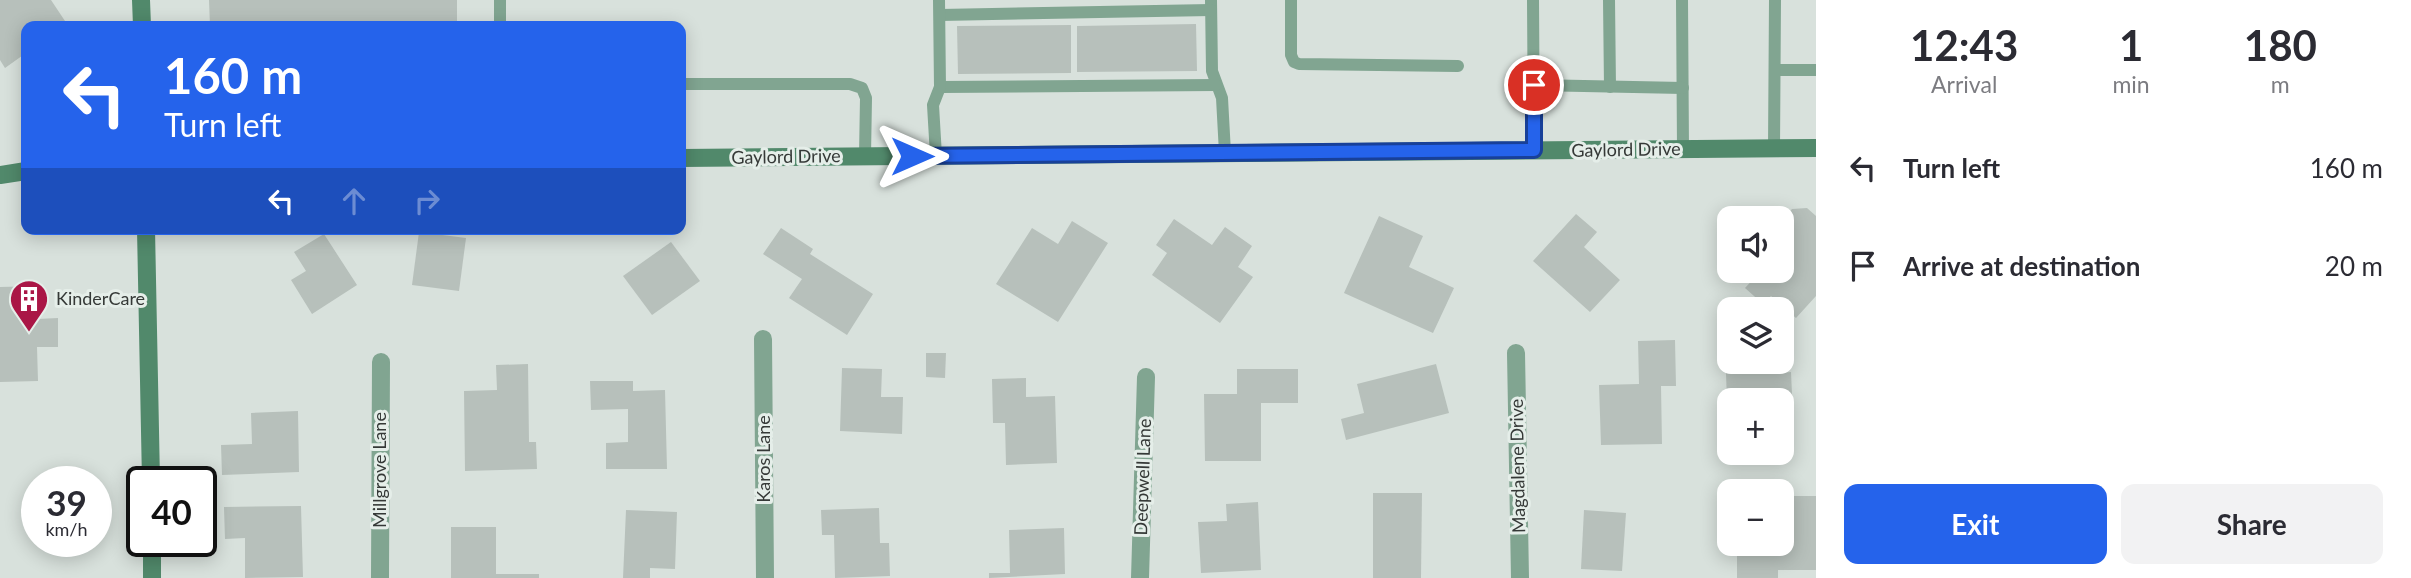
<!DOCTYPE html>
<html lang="en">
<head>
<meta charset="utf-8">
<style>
  :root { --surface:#fff; --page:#f2f2f3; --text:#2b2b33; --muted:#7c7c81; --accent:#2563eb }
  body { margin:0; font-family:Lato,sans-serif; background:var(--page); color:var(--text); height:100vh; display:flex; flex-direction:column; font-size:26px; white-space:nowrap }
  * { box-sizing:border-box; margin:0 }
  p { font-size:23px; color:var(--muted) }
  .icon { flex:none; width:38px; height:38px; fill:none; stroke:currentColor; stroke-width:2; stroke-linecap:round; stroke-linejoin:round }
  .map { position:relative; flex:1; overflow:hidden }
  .sheet { display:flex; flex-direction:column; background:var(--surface); width:595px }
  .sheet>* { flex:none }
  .hud { position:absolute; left:21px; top:21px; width:665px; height:214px; border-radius:14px; box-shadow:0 4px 18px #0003; background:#2563eb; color:#fff; overflow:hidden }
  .controls { position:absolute; left:1717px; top:206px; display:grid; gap:14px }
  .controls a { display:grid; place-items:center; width:77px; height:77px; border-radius:14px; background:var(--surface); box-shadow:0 4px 18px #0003; font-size:35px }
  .speed { position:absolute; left:21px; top:466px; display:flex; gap:14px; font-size:35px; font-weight:700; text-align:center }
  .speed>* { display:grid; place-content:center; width:91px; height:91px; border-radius:50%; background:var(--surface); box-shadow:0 4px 18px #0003; line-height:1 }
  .speed small { font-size:18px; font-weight:400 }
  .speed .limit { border:4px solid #111; border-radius:10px; background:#fff; color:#111 }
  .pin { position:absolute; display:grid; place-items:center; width:60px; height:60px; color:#fff; margin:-30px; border:4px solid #fff; border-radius:50%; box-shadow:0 2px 7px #0007 }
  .me { position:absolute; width:77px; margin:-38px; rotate:90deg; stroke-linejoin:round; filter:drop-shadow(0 0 5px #0008) }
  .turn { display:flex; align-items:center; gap:24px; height:147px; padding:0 28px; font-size:32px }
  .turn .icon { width:91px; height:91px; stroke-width:2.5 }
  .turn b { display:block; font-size:49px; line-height:60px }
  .lanes { display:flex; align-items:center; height:66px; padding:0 28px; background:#0003; justify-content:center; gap:35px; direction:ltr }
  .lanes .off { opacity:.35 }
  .eta { display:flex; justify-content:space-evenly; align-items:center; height:119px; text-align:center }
  .eta b { font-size:42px; font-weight:700; line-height:49px }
  .cta { display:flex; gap:14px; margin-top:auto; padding:14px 28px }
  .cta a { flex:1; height:80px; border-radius:14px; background:var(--accent); color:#fff; font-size:28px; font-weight:700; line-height:80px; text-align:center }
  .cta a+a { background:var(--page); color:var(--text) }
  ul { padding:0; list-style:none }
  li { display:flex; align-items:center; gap:21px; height:98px; padding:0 28px }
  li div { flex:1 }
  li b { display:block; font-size:26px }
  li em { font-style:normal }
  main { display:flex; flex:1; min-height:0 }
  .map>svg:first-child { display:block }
</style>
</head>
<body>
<main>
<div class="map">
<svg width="1816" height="578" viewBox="0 0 1816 578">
  <rect width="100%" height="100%" fill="#d8e1dc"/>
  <g fill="#b7c0bb">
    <polygon points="0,0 51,0 67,24 64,26 26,26 26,53 5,68 0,60"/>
    <polygon points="209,0 457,0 457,26 210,26"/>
    <polygon points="1196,24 1197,71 1077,72 1077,26"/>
    <polygon points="1071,25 1071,73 958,74 957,26"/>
    <polygon points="1807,208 1816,216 1816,296 1796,318 1771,296 1763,304 1745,288 1758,274 1755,271 1782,271 1782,220 1792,209"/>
    <polygon points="1576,214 1597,232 1584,247 1620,280 1590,312 1533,261"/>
    <polygon points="1379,216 1423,236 1409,267 1454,288 1433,333 1344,293"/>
    <polygon points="1174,219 1212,245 1225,227 1252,246 1238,267 1253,277 1220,323 1152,275 1167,253 1156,245"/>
    <polygon points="1072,221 1108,243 1058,322 996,284 1032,228 1058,244"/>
    <polygon points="781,228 813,249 810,254 873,294 847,335 789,298 802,279 763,254"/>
    <polygon points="419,232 466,238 459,291 412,285"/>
    <polygon points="324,234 357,285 312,314 291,280 306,271 294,252"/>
    <polygon points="671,242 700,281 652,315 623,276"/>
    <polygon points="37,286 37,319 58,318 58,347 37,347 38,381 0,382 0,287"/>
    <polygon points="1675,340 1676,386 1661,386 1662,444 1601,445 1599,385 1639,384 1638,341"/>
    <polygon points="1725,347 1729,347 1729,362 1767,362 1768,374 1791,372 1794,437 1782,438 1782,401 1727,401"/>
    <polygon points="926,353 946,353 945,378 926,377"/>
    <polygon points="528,364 529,442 536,442 537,469 465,471 464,391 497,390 496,365"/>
    <polygon points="1436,364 1449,413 1346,440 1341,419 1364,413 1357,384"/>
    <polygon points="842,368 882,369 881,397 903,397 902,434 840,431"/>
    <polygon points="1237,369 1298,369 1298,403 1261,403 1261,461 1205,461 1204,394 1237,394"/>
    <polygon points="1026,378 1026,397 1055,396 1057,463 1006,465 1005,423 993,423 992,379"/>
    <polygon points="590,381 633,381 633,391 665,390 667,469 606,469 606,443 628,442 628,409 591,410"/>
    <polygon points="298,411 299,472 222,475 221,445 252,444 251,413"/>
    <polygon points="1373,493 1422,493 1421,578 1373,578"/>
    <polygon points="1782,496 1816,496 1816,570 1778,570 1778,578 1737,578 1737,544 1782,544"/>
    <polygon points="1258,502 1261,570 1201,573 1198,522 1227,521 1226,504"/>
    <polygon points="301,506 303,577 245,578 245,538 225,539 224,507"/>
    <polygon points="879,508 880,543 889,543 890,576 835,578 834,535 822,535 821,510"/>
    <polygon points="626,510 677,512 675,569 650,568 650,578 623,578"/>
    <polygon points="1584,510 1626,513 1622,571 1581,569"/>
    <polygon points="451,527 496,527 496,574 539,574 539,578 451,578"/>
    <polygon points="1064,528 1065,574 989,578 989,573 1010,573 1009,530"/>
  </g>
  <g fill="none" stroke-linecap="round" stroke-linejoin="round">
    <g stroke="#81a591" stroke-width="12">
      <polyline points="500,0 500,26"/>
      <polyline points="1211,0 1212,71 1222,98 1225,153"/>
      <polyline points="1291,0 1291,55 1294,62 1299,64 1458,66"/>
      <polyline points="1533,0 1534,151"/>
      <polyline points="1609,0 1610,87"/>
      <polyline points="1682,0 1683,149"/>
      <polyline points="940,15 1211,10"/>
      <polyline points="1775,70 1816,70"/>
      <polyline points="681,84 850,84 862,88 866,98 865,156"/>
      <polyline points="1534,85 1683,88"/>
      <polyline points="940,87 1216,85"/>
      <polyline points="1774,148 1775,0"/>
      <polyline points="936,156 933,105 940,87 939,0"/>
    </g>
    <g stroke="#81a591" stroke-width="18">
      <polyline points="763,339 765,578"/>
      <polyline points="1516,353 1520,578"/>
      <polyline points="380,578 381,362"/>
      <polyline points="1140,578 1146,377"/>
    </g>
    <g stroke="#51896b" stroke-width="18">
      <polyline points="141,0 142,26"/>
      <polyline points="681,158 1816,148"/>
      <polyline points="0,175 26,171"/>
      <polyline points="146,229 151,481"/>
      <polyline points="152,541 152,578"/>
    </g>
  </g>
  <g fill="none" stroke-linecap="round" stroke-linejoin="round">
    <g stroke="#184099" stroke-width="18">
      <polyline id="route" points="912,156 1534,150 1534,85"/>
    </g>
    <use href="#route" stroke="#2563eb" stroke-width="12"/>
  </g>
  <defs>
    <g id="building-pin" transform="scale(2.0125)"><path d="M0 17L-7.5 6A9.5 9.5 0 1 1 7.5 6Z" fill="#aa1646" stroke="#e5eee9"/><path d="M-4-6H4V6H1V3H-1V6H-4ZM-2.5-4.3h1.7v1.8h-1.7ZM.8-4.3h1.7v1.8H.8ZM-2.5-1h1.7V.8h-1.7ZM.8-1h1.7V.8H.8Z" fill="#fff"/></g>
  </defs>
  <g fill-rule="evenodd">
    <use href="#building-pin" x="29" y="299"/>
  </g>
  <g text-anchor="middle" stroke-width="6" stroke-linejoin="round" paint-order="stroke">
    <g font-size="18" fill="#353937" stroke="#e5eee9">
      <text transform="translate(1626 150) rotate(-1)" y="6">Gaylord Drive</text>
      <text transform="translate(786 157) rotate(-1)" y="6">Gaylord Drive</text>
      <text transform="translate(764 459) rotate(-90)" y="6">Karos Lane</text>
      <text transform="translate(1518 466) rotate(-91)" y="6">Magdalene Drive</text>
      <text transform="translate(380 470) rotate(-90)" y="6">Millgrove Lane</text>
      <text transform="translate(1143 477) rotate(-88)" y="6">Deepwell Lane</text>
    </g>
    <g font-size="18" fill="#353937" stroke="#e5eee9" text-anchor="start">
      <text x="56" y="305">KinderCare</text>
    </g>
  </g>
</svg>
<div class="controls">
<a><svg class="icon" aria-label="sound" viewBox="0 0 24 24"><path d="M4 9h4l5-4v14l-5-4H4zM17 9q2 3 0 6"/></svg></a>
<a><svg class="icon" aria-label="layers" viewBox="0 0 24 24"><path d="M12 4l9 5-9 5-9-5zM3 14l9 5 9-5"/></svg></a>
<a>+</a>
<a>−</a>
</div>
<div class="speed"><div>39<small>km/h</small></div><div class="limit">40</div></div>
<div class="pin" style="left:1534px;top:85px;background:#d93025"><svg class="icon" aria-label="arrive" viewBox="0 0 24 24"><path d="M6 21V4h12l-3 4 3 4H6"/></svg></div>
<svg class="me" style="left:912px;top:156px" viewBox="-20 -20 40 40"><path d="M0-17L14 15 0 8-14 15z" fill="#2563eb" stroke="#fff" stroke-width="4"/></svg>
<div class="hud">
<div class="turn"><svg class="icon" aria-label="left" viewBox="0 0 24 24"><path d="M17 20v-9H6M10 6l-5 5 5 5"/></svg><div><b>160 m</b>Turn left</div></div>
<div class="lanes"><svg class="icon" aria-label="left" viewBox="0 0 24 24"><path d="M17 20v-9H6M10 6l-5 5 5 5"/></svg><svg class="icon off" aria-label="ahead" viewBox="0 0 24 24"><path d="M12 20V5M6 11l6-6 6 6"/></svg><svg class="icon off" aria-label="right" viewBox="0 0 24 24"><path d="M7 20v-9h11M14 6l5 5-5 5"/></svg></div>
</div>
</div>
<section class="sheet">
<div class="eta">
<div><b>12:43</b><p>Arrival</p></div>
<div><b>1</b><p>min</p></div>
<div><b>180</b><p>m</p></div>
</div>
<ul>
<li><svg class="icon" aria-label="left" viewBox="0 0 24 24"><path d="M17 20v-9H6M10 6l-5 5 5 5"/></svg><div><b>Turn left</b></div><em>160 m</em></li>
<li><svg class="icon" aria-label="arrive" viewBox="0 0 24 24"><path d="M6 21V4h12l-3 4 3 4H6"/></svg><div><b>Arrive at destination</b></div><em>20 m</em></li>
</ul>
<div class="cta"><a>Exit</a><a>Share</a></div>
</section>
</main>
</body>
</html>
